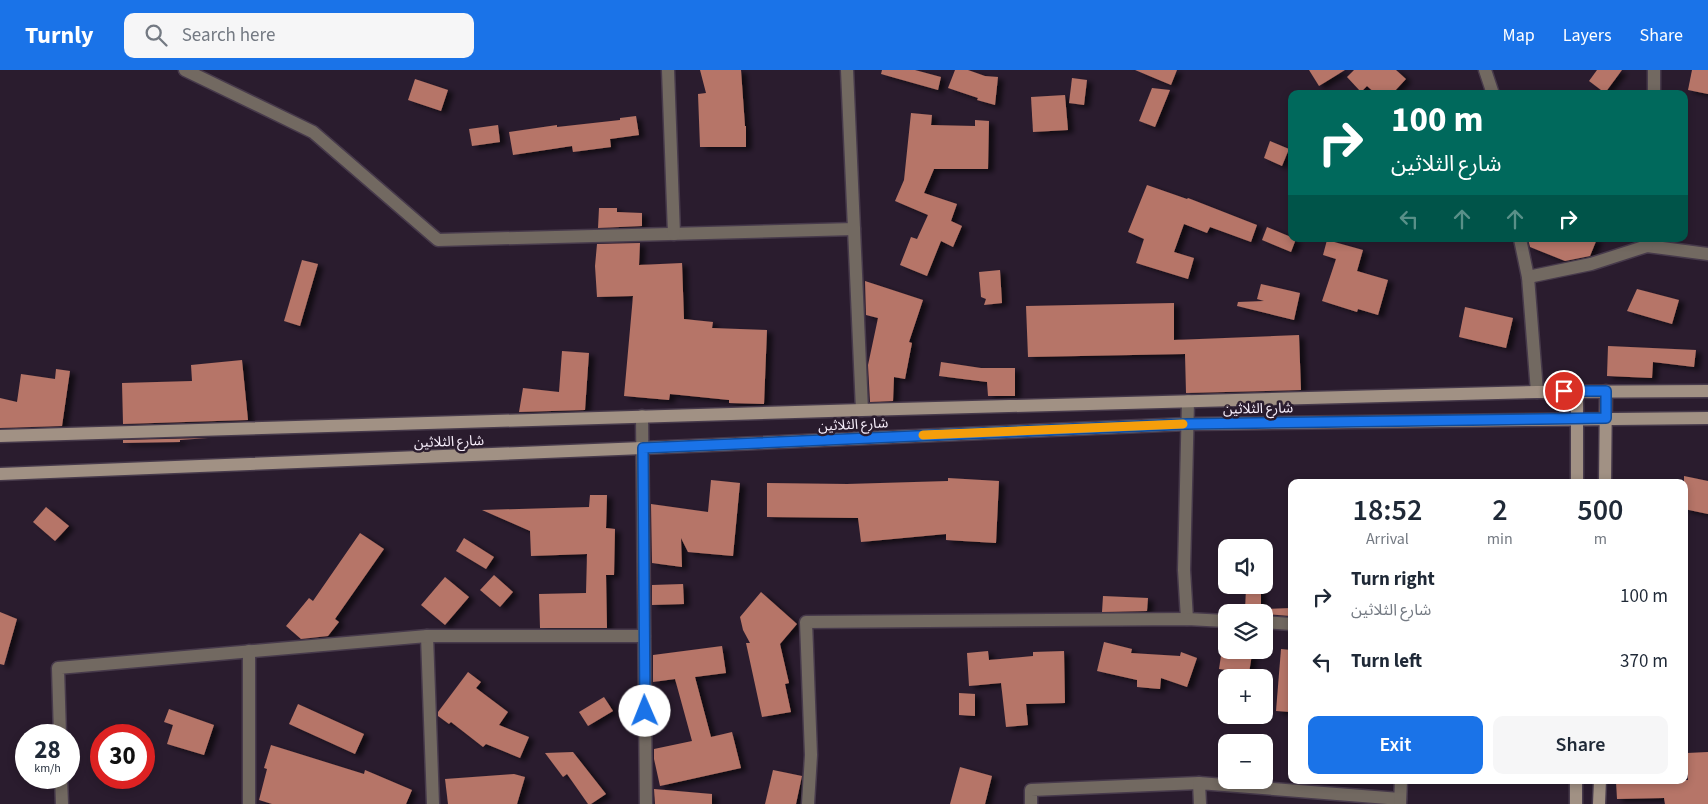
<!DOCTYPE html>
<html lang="en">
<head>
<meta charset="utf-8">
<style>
  :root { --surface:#fff; --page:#f6f6f7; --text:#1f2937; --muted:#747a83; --accent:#1a73e8 }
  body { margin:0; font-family:"Source Sans 3","Noto Sans Arabic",sans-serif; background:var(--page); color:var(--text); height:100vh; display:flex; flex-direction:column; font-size:19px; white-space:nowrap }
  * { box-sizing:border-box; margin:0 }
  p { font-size:16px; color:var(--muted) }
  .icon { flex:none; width:28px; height:28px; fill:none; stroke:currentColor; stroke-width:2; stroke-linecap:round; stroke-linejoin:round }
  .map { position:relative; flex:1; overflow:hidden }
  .side { position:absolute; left:1288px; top:409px; width:400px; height:305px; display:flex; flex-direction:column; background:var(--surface); border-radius:10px; box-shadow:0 2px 8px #0003 }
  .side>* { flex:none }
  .top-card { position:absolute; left:1288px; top:20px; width:400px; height:152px; border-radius:10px; box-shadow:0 2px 8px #0003; background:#00695c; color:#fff; overflow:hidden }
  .fabs { position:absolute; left:1218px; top:469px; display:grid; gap:10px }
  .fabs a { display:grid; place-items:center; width:55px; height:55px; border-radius:10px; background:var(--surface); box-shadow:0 2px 8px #0003; font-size:25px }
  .speed { position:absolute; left:15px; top:654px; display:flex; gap:10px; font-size:25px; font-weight:700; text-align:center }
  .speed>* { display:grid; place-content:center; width:65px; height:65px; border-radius:50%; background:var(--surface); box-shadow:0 2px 8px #0003; line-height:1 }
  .speed small { font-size:12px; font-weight:400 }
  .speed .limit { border:8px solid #d22; background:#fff; color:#111 }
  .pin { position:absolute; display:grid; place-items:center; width:42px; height:42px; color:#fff; margin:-21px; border:2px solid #fff; border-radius:50%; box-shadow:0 1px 5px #0007 }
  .me { position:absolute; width:55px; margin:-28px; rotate:359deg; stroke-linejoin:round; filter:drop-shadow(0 0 4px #0008) }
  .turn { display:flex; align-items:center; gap:18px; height:105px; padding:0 20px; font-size:22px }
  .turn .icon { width:65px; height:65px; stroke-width:2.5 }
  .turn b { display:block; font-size:35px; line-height:42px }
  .lanes { display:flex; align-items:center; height:48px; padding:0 20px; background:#0003; justify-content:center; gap:25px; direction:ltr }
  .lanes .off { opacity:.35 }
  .eta { display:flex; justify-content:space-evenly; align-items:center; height:85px; text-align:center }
  .eta b { font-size:30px; font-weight:600; line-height:35px }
  .action { display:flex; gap:10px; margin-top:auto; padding:10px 20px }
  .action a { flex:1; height:58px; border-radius:10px; background:var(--accent); color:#fff; font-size:20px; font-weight:600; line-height:58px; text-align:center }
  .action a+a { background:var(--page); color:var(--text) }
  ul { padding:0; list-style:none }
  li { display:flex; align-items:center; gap:15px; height:65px; padding:0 20px }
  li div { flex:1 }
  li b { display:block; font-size:19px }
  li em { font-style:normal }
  header { display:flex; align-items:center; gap:30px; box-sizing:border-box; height:70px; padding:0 25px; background:var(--accent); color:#fff }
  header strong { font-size:24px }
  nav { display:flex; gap:28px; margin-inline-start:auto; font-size:18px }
  .search { width:350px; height:45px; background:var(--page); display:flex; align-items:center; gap:12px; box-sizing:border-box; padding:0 18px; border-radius:10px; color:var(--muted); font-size:19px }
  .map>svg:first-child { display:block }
</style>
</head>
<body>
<header>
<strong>Turnly</strong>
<div class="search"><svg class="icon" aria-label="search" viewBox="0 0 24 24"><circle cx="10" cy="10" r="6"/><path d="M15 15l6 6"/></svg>Search here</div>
<nav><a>Map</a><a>Layers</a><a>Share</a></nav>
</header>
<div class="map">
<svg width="1708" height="734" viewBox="0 0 1708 734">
  <defs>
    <filter id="shadow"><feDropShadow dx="5.5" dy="3" stdDeviation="2.5" flood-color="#0009"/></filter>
  </defs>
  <rect width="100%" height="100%" fill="#2a1c2e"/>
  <g fill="#b67567" filter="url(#shadow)">
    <polygon points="700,0 741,0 745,56 746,56 746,77 700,77 698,24 706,23"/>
    <polygon points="882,0 915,0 941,7 938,20 881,4"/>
    <polygon points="955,0 968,0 985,6 998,7 995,35 977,30 978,28 948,18"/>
    <polygon points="1135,0 1177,0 1171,15"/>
    <polygon points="1309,0 1345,0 1319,16"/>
    <polygon points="1354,0 1396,0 1406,9 1392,24 1376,24 1367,16 1361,22 1347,7"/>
    <polygon points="1597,0 1622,0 1605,23 1589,11"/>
    <polygon points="1692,0 1708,0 1708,24 1688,20"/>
    <polygon points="1072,8 1087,10 1084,35 1069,33"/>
    <polygon points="415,9 448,20 441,41 408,30"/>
    <polygon points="1152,18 1170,20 1155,57 1139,51"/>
    <polygon points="1065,25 1068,60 1033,62 1031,27"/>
    <polygon points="911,43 932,45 931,55 975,56 975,50 989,51 988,99 934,99 924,123 957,134 951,151 962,156 953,177 941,171 927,206 900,195 911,167 917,169 928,145 895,131 904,110"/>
    <polygon points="636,46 639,65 610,69 611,77 573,82 572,76 513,85 509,62 557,55 557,57 620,50 620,48"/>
    <polygon points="498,55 500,72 472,76 469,59"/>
    <polygon points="1270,71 1289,79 1282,96 1264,88"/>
    <polygon points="1147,115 1187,129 1188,128 1257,155 1251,172 1210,157 1207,163 1184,154 1174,182 1194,188 1188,209 1136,193 1144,169 1128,162"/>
    <polygon points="599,138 617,138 617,142 642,143 642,156 598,158"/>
    <polygon points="1267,157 1291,167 1291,169 1296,169 1291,182 1262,170"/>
    <polygon points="1528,169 1597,169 1590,186 1565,191 1530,177"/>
    <polygon points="1327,170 1363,180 1357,201 1388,210 1378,245 1358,239 1357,242 1322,231 1336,189 1323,185"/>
    <polygon points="640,173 639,195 682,193 684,249 713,252 712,258 767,260 764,334 729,333 729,330 670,324 669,330 624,326 633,226 597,227 595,196 597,174"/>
    <polygon points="302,190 318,194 300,256 284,251"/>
    <polygon points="1000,200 1002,233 984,235 986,229 981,227 979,202"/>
    <polygon points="865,211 923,230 909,272 912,273 905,309 894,307 893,331 870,332 868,295 878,248 866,245"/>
    <polygon points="1261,214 1300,223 1294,250 1237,236 1238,232 1264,231 1257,229"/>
    <polygon points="1637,219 1679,230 1672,254 1627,241"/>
    <polygon points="1174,233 1174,270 1299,265 1301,320 1186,323 1185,284 1028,287 1026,236"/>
    <polygon points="1465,237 1513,248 1506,278 1459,267"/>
    <polygon points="1608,276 1696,280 1694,297 1653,292 1652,308 1607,306"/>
    <polygon points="562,281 589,283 585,340 519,342 523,318 559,322"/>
    <polygon points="242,290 248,350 123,354 122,313 192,311 191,295"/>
    <polygon points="941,292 981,298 1015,298 1015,326 988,326 987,312 939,306"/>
    <polygon points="56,299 70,301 62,356 0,358 0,328 17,332 21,304 55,309"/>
    <polygon points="208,368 180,370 180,372 123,373 123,370"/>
    <polygon points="1684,406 1708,411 1708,444 1684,439"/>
    <polygon points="948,408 999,411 996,473 946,470 946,464 861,472 858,448 767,447 767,413 847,414 948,411"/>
    <polygon points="711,410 740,413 733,486 688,482 681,468 682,497 652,493 651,434 708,442"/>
    <polygon points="590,425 607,425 606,458 615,459 614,505 606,505 607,558 540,558 539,524 586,523 587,484 531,486 530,461 482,440 589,437"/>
    <polygon points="46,437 69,456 55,471 33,452"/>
    <polygon points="360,463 384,479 335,549 339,552 328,566 301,569 286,556 309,528 313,531"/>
    <polygon points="464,468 494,487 486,499 456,481"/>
    <polygon points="494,505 513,522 500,537 480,520"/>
    <polygon points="445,507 469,527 445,555 421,535"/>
    <polygon points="683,514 684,534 652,535 652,515"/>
    <polygon points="1246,518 1261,518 1261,540 1245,540"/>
    <polygon points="761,522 797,554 780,574 789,613 785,614 791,642 762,647 746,573 750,573 743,560 740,547"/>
    <polygon points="1103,526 1148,528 1147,541 1102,542"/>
    <polygon points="1291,538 1291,546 1265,544 1265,539"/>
    <polygon points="0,542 17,549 4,595 0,594"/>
    <polygon points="1104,572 1132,579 1131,583 1180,586 1181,582 1197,588 1187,617 1161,608 1160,619 1137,617 1137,610 1097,601"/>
    <polygon points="722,576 726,603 695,607 711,667 732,662 741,698 660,716 654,689 654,679 692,671 675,609 653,612 653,585"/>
    <polygon points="1222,579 1252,584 1249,603 1219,599"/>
    <polygon points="1281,579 1291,580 1291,642 1276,641"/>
    <polygon points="988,581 989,590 1033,586 1033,582 1064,581 1065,633 1026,634 1028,655 1006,657 1001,613 969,616 967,583"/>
    <polygon points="468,602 481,612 476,618 508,642 499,655 529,667 520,688 486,674 483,677 451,652 449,654 438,646 438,642"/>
    <polygon points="959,623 975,624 975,646 959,645"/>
    <polygon points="604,627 613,641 588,656 579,642"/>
    <polygon points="298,634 364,664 355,684 289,654"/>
    <polygon points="169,639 214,655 204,685 167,674 173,655 164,652"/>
    <polygon points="271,675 364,704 365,700 412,720 406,734 272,734 259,730 267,699 264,698"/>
    <polygon points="573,682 606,724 591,734 588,734 567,704 563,707 545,683"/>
    <polygon points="1708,682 1708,734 1665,734 1664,728 1617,729 1616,712 1688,710 1687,683"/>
    <polygon points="960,697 992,706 985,734 950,734"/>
    <polygon points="773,700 802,706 796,734 765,734"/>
    <polygon points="514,704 525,707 517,734 448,734 445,709"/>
    <polygon points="654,719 712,724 712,734 655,734"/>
  </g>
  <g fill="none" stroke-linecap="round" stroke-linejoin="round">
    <g stroke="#473a4b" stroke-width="15">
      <g id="street">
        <polyline points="185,0 313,62 438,170 854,159"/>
        <polyline points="668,0 674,164"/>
        <polyline points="847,0 862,340"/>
        <polyline points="1485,0 1493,24"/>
        <polyline points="1654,0 1654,24"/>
        <polyline points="1520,169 1528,207 1537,322"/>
        <polyline points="1647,176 1708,184"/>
        <polyline points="1528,207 1591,194 1647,176 1647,169"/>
        <polyline points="642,346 646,734"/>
        <polyline points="1187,549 1184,500 1188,331"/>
        <polyline points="1264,552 1291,554"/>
        <polyline points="427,566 433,734"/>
        <polyline points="60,665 58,598 427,566 644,566"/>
        <polyline points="61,708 62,734"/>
        <polyline points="249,734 249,581"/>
        <polyline points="808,734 811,685 806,552 1187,549 1226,551"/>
        <polyline points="1031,734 1031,720 1199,713"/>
        <polyline points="1200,734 1199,713 1400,729"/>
        <polyline points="1400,734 1401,710"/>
      </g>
    </g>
    <g stroke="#473a4b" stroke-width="15">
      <g id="secondary">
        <polyline points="1577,321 1577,412"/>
        <polyline points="0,366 862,340 1537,322 1708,321"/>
        <polyline points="0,404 643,378 1187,354 1708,348"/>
        <polyline points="1605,412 1606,321"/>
        <polyline points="1576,734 1576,710"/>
        <polyline points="1599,734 1600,710"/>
      </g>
    </g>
    <use href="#street" stroke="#726961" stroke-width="12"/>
    <use href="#secondary" stroke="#a19184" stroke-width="12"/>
  </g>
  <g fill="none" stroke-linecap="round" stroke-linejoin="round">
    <g stroke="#114b97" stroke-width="12">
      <polyline id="route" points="645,641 643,378 1187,354 1606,348 1606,321 1564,321"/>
    </g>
    <use href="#route" stroke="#1a73e8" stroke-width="9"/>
    <polyline stroke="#f59e0b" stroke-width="9" points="923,365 1183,354"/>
  </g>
  <g text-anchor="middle" stroke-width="5" stroke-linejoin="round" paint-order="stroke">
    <g font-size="14" fill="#f8effc" stroke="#2a1c2e">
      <text transform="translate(1258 338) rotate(-1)" y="5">شارع الثلاثين</text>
      <text transform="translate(853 354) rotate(-3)" y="5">شارع الثلاثين</text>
      <text transform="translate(449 371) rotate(-2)" y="5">شارع الثلاثين</text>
    </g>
  </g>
</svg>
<div class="fabs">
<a><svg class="icon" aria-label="sound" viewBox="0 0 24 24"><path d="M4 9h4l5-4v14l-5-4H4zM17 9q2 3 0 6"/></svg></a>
<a><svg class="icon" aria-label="layers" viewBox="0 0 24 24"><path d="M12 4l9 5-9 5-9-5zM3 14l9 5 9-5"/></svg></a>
<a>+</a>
<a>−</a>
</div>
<div class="speed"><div>28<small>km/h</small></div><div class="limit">30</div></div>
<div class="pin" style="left:1564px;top:321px;background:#d93025"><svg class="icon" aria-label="arrive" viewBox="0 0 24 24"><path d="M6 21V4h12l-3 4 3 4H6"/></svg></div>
<svg class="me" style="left:645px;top:641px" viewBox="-20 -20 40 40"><circle r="19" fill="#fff"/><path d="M0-13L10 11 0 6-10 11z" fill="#1a73e8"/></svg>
<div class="top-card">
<div class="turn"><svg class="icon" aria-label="right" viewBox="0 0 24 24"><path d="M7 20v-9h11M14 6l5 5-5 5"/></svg><div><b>100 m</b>شارع الثلاثين</div></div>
<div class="lanes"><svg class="icon off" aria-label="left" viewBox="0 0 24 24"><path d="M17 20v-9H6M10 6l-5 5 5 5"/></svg><svg class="icon off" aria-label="ahead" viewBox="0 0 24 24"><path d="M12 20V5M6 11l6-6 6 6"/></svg><svg class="icon off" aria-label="ahead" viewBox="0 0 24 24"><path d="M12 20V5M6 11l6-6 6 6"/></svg><svg class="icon" aria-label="right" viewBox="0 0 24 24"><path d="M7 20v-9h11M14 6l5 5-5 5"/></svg></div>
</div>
<section class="side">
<div class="eta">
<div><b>18:52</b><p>Arrival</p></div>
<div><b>2</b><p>min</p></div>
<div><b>500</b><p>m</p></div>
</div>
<ul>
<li><svg class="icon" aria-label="right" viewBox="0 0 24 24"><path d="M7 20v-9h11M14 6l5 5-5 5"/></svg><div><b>Turn right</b><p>شارع الثلاثين</p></div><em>100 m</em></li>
<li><svg class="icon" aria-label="left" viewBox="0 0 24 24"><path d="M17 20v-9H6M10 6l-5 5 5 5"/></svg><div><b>Turn left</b></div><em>370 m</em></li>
</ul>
<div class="action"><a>Exit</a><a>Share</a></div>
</section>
</div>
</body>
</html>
